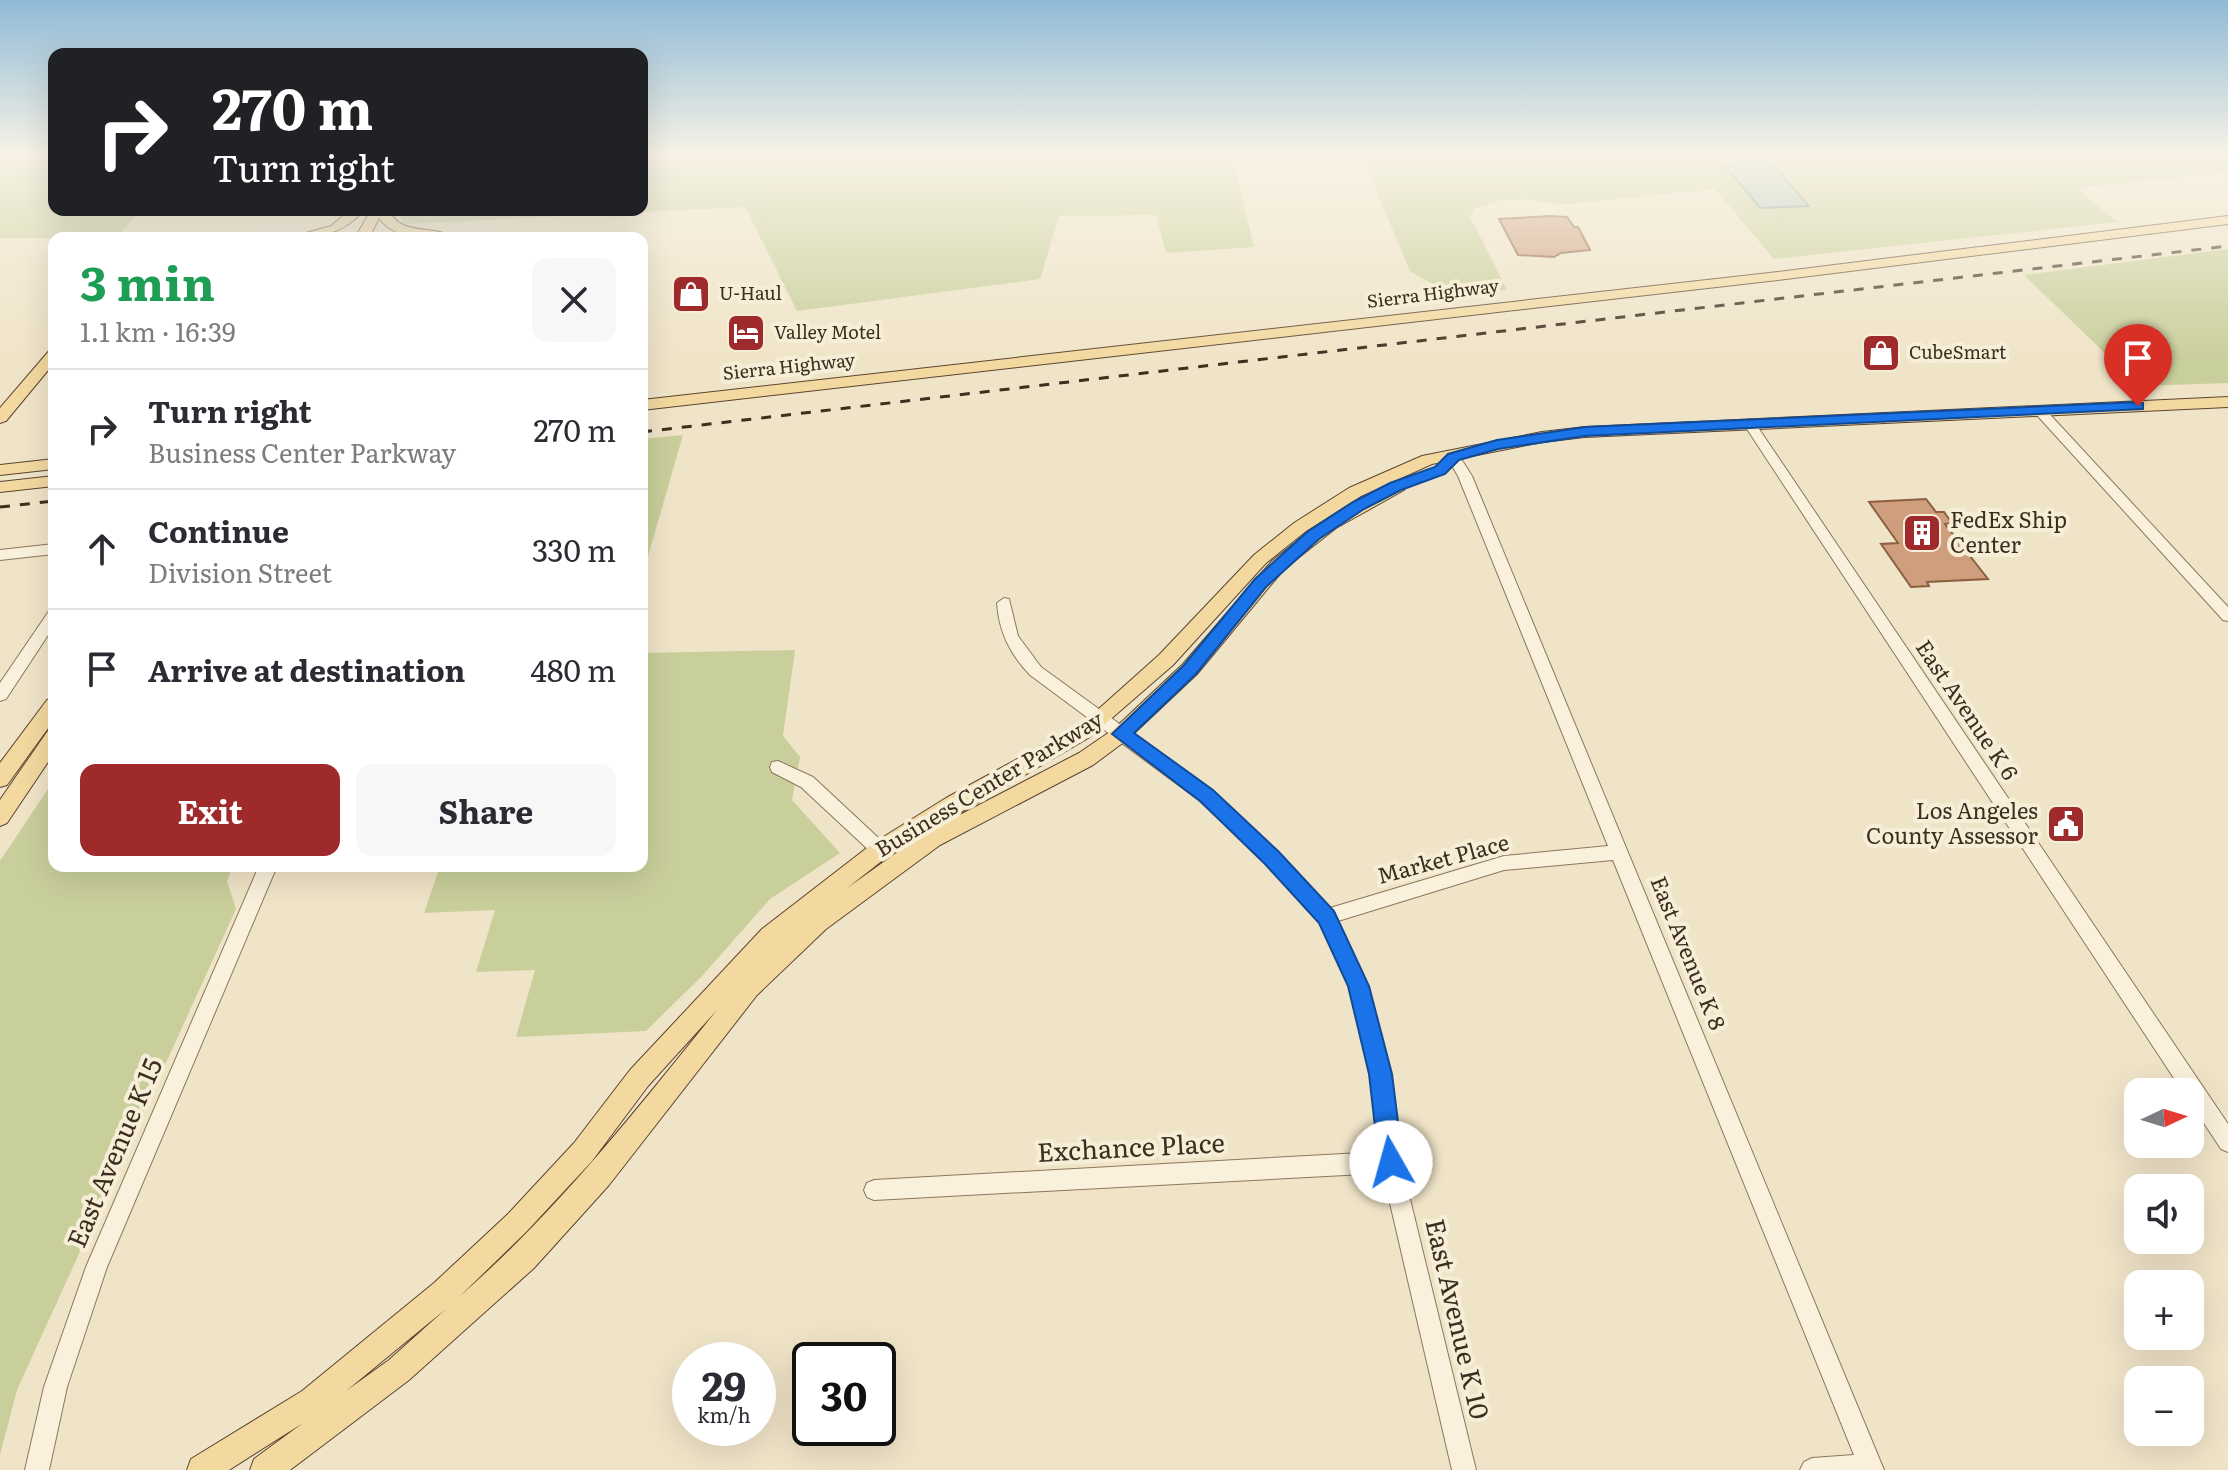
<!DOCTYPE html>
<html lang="en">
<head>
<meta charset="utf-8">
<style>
  :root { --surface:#fff; --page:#f7f7f7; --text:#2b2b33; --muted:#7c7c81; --line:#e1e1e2; --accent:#9e2a2b }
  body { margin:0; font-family:Literata,serif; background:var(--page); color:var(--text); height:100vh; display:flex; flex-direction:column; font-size:30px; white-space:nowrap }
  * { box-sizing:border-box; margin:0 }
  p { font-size:26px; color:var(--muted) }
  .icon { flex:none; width:44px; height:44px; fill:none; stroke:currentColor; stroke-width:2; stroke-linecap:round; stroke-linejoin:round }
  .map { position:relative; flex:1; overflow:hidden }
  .sheet { position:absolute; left:48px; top:232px; width:600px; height:640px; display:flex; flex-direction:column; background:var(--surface); border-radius:16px; box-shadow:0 8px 32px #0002 }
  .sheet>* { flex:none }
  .hud { position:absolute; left:48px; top:48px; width:600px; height:168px; border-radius:16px; box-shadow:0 8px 32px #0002; background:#202124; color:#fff; overflow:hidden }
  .needle { width:52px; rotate:86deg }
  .tools { position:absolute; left:2124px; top:1078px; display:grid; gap:16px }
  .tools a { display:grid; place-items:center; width:80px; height:80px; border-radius:16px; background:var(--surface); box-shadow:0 8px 32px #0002; font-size:40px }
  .speed { position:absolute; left:672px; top:1342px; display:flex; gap:16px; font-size:40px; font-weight:700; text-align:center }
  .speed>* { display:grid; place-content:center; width:104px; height:104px; border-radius:50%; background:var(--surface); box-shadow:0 8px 32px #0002; line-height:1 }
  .speed small { font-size:20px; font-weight:400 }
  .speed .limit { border:4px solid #111; border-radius:12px; background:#fff; color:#111 }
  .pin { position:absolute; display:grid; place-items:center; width:68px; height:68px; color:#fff; margin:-82px -34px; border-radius:50% 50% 50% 0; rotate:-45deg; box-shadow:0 0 8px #0007 }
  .pin .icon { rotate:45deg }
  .me { position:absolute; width:88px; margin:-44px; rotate:353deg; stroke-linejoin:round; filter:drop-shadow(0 0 6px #0008) }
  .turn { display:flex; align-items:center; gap:28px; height:168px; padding:0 32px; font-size:36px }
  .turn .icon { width:104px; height:104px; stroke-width:2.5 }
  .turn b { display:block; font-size:56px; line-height:68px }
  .round { display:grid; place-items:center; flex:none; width:84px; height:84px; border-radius:16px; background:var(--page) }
  .headline { display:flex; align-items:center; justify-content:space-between; height:136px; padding:0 32px }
  h1 { font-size:48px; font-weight:700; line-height:60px; color:#1e9e55 }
  .primary-button { display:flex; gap:16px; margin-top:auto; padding:16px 32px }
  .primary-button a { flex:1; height:92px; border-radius:16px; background:var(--accent); color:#fff; font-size:32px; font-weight:700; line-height:92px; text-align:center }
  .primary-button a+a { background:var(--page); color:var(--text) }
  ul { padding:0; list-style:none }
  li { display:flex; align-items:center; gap:24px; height:120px; padding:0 32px; border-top:2px solid var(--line) }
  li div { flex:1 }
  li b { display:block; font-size:30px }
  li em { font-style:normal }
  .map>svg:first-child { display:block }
</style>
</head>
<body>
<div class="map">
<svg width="2228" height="1470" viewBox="0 0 2228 1470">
  <rect width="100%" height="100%" fill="#f0e4c8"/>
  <g fill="#c9cf9b">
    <polygon points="0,154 54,154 54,210 141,210 116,238 0,238"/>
    <polygon points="642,154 1232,154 1254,247 1166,253 1156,215 1059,216 1040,279 797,311 745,207 404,224 396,210 642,210"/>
    <polygon points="1361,154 2228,154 2228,172 2077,188 2117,222 1774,259 1715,189 1557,205 1530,199 1502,200 1475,208 1470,217 1507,290 1440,288 1410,271"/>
    <polygon points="2228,249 2228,383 2139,386 2024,275"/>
    <polygon points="683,435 642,577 642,439"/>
    <polygon points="795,650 783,736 800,757 792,800 840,853 770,899 703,975 646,1031 516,1037 535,970 476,972 495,910 424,913 440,866 642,866 642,653"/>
    <polygon points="54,780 54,866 233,866 227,881 236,909 17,1390 0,1455 0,861"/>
  </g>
  <polygon fill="#a9c4bc" stroke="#6f938a" stroke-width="2" points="1763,154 1809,206 1760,208 1716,155"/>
  <g fill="#cf9f7d" stroke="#8d5f41" stroke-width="2">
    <polygon points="1551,216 1567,217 1574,227 1578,227 1590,250 1561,253 1554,257 1518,255 1499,219"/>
    <polygon points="1926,499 1936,512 1944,512 1952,523 1945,524 1988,579 1927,582 1929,586 1911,587 1881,544 1898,543 1869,502"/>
  </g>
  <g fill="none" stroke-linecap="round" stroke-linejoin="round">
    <g stroke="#8d765c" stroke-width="2">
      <g id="minor">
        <polygon points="2039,406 2043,407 2228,607 2228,621 2223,620 2035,413 2035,407"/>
        <polygon points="1749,419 1755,423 2228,1124 2228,1152 2221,1149 2190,1102 2190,1092 2183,1092 1743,423"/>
        <path d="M1453,453L1458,454L1472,476L1884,1470H1800L1804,1462L1812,1458L1854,1455L1613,860L1504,870L1338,921L1367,986L1390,1072L1401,1162L1476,1470H1452L1383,1173L874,1200L867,1197L864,1190L867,1183L874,1180L1380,1152L1370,1072L1349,986L1320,922L1266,863L1200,801L1030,675C1010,654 999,632 997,603L1004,598L1009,599L1018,636L1041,667L1212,791L1278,853L1330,908L1504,856L1608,846L1458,476L1447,457Z"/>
        <polygon points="54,544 54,554 0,560 0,550"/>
        <polygon points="54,610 54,626 6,699 0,701 0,683 49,611"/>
        <polygon points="778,761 813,777 886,845 889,850 886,855 880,857 874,855 801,787 772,772 770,767 772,762"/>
        <polygon points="259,866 277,866 107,1267 67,1387 49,1470 25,1470 44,1387 86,1267"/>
      </g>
    </g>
    <g stroke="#5b4430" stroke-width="2">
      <g id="major">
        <path d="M350,210H364C343,234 320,238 288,238L331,226Z"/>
        <path d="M371,210H389C400,237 434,224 454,238C429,238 395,241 379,218L369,238H355Z"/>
        <polygon points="2228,216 2228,224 1778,280 642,410 642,400 1778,272"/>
        <polygon points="54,350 54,363 6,421 0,423 0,408 49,351"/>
        <path d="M2228,397V407L1585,437L1542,442L1432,464L1361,496L1306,531L1266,563L1173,665L1090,737L925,833L1079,753L1114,729L1183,664L1272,561L1324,520L1392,482H1404L1406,486L1404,490L1336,528L1284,569L1197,674L1128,739L1093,765L940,845L826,929L757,995L609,1185L534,1268L409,1380L290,1470H250L254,1459L303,1423L229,1470H187L191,1459L302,1391L434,1283L508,1214L574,1143L630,1070L762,929L872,844L946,798L1076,727L1093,714L1159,655L1254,555L1294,523L1349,488L1422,456L1542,432L1585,427ZM924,833L846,889L888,856ZM717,1010C634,1113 558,1210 459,1297L526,1232L592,1161L648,1086ZM447,1308L389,1360L346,1391Z"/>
        <polygon points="54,459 54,469 0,475 0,465"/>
        <polygon points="54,476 54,486 0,492 0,482"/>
        <polygon points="54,698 54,720 7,785 0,787 0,763 47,700"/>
        <polygon points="54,729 54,753 7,823 0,826 0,800 47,732"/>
      </g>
    </g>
    <use href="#minor" fill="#faf1dc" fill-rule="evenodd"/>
    <use href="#major" fill="#f3d9a0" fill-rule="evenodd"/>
    <g stroke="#3d2e20" stroke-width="3" stroke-dasharray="10 10" stroke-linecap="butt">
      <polyline points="642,432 2228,246"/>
      <polyline points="0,507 54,501"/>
    </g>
  </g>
  <linearGradient id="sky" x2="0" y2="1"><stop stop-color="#8fbad6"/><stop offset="0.43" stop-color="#f8f3e6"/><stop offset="1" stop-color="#f8f3e6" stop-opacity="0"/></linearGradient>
  <rect width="2228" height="360" fill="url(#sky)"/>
  <polygon fill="#1a73e8" stroke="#114b97" stroke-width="2" points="2138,402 2143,403 2143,409 1585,436 1498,449 1459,460 1445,474 1401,490 1364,509 1319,539 1266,587 1196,674 1134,733 1213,790 1279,852 1334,911 1369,986 1392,1074 1403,1162 1399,1170 1391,1173 1383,1170 1379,1162 1369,1074 1348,986 1319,923 1265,864 1200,801 1112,734 1184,665 1255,579 1307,532 1353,502 1390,483 1435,467 1448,454 1497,440 1585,427"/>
  <defs>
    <g id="shop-square" transform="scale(2)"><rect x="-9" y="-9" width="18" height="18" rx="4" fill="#9e2a2b" stroke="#f7eed8"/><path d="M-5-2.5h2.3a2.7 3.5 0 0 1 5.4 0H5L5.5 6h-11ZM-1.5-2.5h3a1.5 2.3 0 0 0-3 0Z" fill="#fff"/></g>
    <g id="hotel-square" transform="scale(2)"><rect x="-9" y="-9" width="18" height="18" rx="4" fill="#9e2a2b" stroke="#f7eed8"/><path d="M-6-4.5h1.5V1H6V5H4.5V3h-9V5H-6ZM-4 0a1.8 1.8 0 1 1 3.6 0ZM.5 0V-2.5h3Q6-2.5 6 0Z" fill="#fff"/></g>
    <g id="building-square" transform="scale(2)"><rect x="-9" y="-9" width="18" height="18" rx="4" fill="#9e2a2b" stroke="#f7eed8"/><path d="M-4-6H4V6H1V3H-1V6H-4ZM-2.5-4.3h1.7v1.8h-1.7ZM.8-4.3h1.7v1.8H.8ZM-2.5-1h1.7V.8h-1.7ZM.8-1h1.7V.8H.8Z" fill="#fff"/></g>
    <g id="civic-square" transform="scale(2)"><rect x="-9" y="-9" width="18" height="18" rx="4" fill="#9e2a2b" stroke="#f7eed8"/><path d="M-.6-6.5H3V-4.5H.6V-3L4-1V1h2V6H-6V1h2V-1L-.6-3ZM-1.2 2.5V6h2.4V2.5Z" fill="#fff"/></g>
  </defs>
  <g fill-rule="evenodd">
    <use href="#shop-square" x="691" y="294"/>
    <use href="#hotel-square" x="746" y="333"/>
    <use href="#shop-square" x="1881" y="353"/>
    <use href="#building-square" x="1922" y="533"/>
    <use href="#civic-square" x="2066" y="824"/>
  </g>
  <g text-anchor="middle" stroke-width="8" stroke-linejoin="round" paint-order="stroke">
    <g font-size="18" fill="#3d2e20" stroke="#f7eed8" text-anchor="start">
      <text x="719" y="300">U-Haul</text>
      <text x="774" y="339">Valley Motel</text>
      <text x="1909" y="359">CubeSmart</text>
    </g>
    <g font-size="18" fill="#3d2e20" stroke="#f7eed8">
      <text transform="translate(1433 294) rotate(-7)" y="6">Sierra Highway</text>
      <text transform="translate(789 367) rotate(-6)" y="6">Sierra Highway</text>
    </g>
    <g font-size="22" fill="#3d2e20" stroke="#f7eed8" text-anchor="start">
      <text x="1950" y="528">FedEx Ship<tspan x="1950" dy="25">Center</tspan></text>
      <text x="2038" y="819" text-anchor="end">Los Angeles<tspan x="2038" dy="25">County Assessor</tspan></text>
    </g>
    <g font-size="22" fill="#3d2e20" stroke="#f7eed8">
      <text transform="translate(1967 710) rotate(56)" y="8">East Avenue K 6</text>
      <text transform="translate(989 784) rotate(-31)" y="8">Business Center Parkway</text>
      <text transform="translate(1443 859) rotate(-15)" y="8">Market Place</text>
      <text transform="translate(1688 953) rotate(68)" y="8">East Avenue K 8</text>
    </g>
    <g font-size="26" fill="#3d2e20" stroke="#f7eed8">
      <text transform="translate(1131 1148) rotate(-3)" y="9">Exchance Place</text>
      <text transform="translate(115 1153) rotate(-67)" y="9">East Avenue K 15</text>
      <text transform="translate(1457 1319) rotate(77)" y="9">East Avenue K 10</text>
    </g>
  </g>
</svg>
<div class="tools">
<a><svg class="needle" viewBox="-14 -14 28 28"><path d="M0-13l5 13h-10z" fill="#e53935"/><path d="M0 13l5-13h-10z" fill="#7c7c81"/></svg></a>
<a><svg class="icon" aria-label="sound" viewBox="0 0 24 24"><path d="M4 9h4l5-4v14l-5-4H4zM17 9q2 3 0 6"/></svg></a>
<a>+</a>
<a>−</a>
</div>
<div class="speed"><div>29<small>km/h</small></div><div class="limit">30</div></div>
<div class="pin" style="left:2138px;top:406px;background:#d93025"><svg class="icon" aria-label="arrive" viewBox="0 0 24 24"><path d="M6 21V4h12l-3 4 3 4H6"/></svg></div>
<svg class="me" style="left:1391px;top:1162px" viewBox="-20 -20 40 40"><circle r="19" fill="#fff"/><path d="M0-13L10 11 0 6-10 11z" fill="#1a73e8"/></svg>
<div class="hud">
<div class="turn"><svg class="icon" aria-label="right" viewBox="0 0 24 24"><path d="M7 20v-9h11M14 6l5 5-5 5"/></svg><div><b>270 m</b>Turn right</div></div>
</div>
<section class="sheet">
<div class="headline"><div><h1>3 min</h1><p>1.1 km · 16:39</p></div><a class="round"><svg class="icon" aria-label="close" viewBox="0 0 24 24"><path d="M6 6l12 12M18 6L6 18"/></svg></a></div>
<ul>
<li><svg class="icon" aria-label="right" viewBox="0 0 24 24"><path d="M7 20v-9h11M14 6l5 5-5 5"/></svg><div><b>Turn right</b><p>Business Center Parkway</p></div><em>270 m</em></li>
<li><svg class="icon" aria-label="ahead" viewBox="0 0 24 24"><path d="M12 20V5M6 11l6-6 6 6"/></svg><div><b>Continue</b><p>Division Street</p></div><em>330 m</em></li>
<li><svg class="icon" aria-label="arrive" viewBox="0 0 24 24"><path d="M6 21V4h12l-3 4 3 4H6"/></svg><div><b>Arrive at destination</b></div><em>480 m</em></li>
</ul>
<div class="primary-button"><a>Exit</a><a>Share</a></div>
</section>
</div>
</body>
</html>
